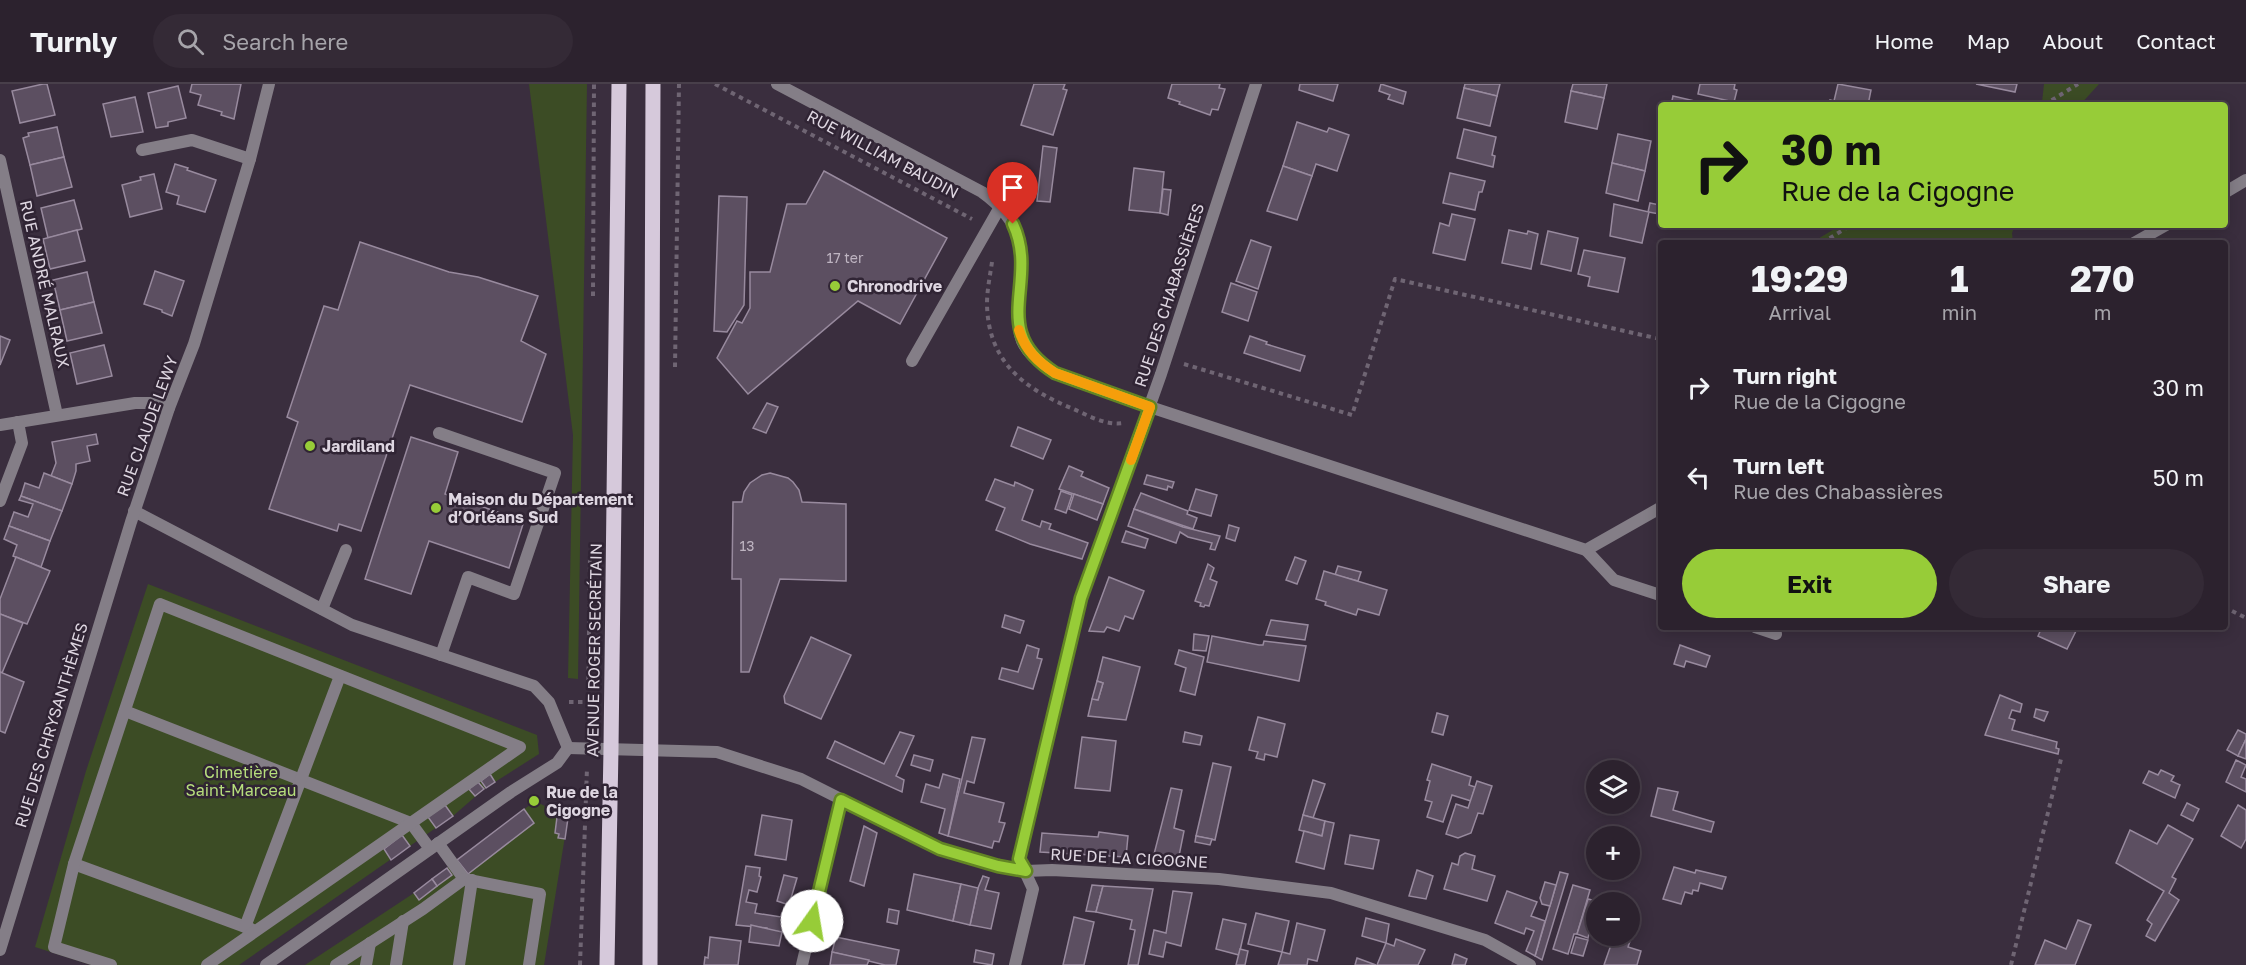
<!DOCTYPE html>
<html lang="en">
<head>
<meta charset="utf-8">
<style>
  :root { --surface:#2c222e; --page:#342a36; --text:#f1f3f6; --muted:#a6a4aa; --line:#483f4a; --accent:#97cc38 }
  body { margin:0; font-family:"Golos Text",sans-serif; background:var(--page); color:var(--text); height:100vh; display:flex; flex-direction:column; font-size:22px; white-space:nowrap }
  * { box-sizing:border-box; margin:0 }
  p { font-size:20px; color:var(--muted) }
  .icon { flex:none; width:33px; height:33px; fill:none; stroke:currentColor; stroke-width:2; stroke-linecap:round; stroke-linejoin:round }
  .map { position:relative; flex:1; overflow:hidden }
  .details { position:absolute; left:1658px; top:156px; width:570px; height:390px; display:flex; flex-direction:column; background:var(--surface); border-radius:6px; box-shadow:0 3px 15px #0003,0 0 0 2px var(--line) }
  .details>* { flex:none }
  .top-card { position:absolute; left:1658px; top:18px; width:570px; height:126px; border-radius:6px; box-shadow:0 3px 15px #0003,0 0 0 2px var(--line); background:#97cc38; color:#111; overflow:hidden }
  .controls { position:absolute; left:1586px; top:676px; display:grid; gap:12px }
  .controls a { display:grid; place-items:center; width:54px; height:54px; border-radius:50%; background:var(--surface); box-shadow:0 3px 15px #0003,0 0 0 2px var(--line); font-size:30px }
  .pin { position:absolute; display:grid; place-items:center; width:51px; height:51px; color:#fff; margin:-62px -26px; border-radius:50% 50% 50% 0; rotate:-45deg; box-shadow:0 0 6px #0007 }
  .pin .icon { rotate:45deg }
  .me { position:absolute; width:66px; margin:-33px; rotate:13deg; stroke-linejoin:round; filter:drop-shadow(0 0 4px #0008) }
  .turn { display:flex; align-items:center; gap:21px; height:126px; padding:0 24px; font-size:27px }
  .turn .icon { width:78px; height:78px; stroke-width:2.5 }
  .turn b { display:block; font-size:42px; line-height:51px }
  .eta { display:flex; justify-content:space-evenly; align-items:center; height:102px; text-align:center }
  .eta b { font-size:36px; font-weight:700; line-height:42px }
  .cta { display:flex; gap:12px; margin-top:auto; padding:12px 24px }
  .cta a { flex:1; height:69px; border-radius:36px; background:var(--accent); color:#111; font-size:24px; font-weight:700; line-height:69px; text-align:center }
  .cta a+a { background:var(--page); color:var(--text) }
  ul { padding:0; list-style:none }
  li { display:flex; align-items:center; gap:18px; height:90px; padding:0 24px }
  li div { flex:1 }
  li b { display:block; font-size:22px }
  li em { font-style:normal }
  header { display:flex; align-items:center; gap:36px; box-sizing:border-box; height:84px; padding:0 30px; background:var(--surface); border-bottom:2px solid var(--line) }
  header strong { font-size:28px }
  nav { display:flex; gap:33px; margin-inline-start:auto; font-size:21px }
  .search { width:420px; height:54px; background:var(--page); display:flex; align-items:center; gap:15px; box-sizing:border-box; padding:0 21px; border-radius:33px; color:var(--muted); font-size:22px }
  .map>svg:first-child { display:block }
</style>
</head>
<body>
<header>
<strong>Turnly</strong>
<div class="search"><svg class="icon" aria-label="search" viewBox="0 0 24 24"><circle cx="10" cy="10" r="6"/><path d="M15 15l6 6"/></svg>Search here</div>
<nav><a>Home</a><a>Map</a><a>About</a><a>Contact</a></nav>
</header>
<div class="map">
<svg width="2246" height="881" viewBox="0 0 2246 881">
  <rect width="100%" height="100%" fill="#3a2e3e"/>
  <g fill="#3c4c25">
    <polygon points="529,0 587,0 578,595 568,594 573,351"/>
    <polygon points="2044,0 2099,0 2080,21 2039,21 2042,18"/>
    <polygon points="1841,141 2015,141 2012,149 2013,159 1811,159"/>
    <polygon points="148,500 537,651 539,670 484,705 453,732 239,881 91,881 35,863 86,687"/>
    <polygon points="535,717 568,734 544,881 305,881 414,809"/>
  </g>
  <g fill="#5c4f61" stroke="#988a9e" stroke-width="1.5">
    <polygon points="43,0 47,0 55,31 20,39 12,7"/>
    <polygon points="192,0 241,0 234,35 221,31 222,28 198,21 201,11 190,8"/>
    <polygon points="1034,0 1065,0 1063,5 1067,6 1053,51 1021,41"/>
    <polygon points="1172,0 1220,0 1219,4 1225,5 1218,26 1212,25 1210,31 1179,20 1180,18 1168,14"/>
    <polygon points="1300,0 1338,0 1333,17 1299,6"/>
    <polygon points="1381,0 1406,8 1403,20 1388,15 1390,11 1379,7"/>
    <polygon points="1465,0 1500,0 1497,12 1464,4"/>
    <polygon points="1573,0 1607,0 1604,14 1571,7"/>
    <polygon points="1700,0 1735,0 1734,5 1737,6 1734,18 1698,10"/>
    <polygon points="1838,0 1871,6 1868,21 1829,21 1830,16 1834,17"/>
    <polygon points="1976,0 2017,0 2015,8"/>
    <polygon points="178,2 186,34 168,38 168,42 156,44 148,9"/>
    <polygon points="1464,4 1497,12 1490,42 1457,34"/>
    <polygon points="1571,7 1604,14 1597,45 1565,38"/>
    <polygon points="1673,12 1708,20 1708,21 1671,21"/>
    <polygon points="135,13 143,48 111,53 103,20"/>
    <polygon points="1297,38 1327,48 1329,44 1349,51 1337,87 1316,80 1312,92 1283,82"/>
    <polygon points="57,43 64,73 30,81 23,54 29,52 28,49"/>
    <polygon points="1464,45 1496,53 1492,71 1495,72 1493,83 1457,74"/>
    <polygon points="1618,50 1651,57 1645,87 1612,79"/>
    <polygon points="1043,62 1057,64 1050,118 1037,117"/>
    <polygon points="64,73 72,103 37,112 30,81"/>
    <polygon points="1612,79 1645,87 1638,117 1606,109"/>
    <polygon points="175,80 188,84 187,86 216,96 205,128 177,120 179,112 166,108"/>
    <polygon points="1283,82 1312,92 1297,136 1267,127"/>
    <polygon points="1134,84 1164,88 1160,129 1129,126"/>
    <polygon points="824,87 947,154 900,240 858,217 748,310 717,274 737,237 742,239 750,224 750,188 770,188 787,120 806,120"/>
    <polygon points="1450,89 1485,97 1482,108 1479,108 1475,126 1443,119"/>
    <polygon points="154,90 162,125 130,133 122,101 141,96 140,93"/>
    <polygon points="1163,105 1171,106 1168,131 1160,129"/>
    <polygon points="719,112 747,113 744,221 727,248 714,247"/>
    <polygon points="74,116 82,145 48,154 41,124"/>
    <polygon points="1650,119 1660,121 1660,130 1648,128"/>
    <polygon points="1614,120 1649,128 1642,159 1610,152"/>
    <polygon points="1452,130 1475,135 1465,176 1433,169 1440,139 1449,142"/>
    <polygon points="77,146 85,177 50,185 43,155"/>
    <polygon points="1509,146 1527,150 1528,147 1538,150 1531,185 1502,179"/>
    <polygon points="1548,147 1578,154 1571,187 1541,180"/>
    <polygon points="1251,156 1271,163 1258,205 1236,197"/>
    <polygon points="360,158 449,188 478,193 538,212 521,257 546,270 522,338 410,301 361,447 339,440 337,447 269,425 298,338 287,333 324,222 338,226"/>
    <polygon points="1584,166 1625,174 1618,208 1588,202 1590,193 1578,190"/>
    <polygon points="155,187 184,197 172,232 162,228 162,226 144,220"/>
    <polygon points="87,188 94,218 60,226 53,196"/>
    <polygon points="1231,199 1257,208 1248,237 1222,228"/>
    <polygon points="94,218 102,249 67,257 60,226"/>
    <polygon points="0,252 10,256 0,281"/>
    <polygon points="1250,252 1267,258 1266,260 1305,272 1300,287 1244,269"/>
    <polygon points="104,261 112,292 77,300 70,269"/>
    <polygon points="767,319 778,323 766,349 753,344"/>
    <polygon points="1018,343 1051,356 1043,375 1011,362"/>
    <polygon points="96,350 98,360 87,362 90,377 76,380 76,387 72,400 51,392 56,379 52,358"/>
    <polygon points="411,353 458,368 445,410 524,437 509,484 429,457 411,510 365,495"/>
    <polygon points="1069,382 1083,388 1081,392 1109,404 1103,420 1059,405"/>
    <polygon points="44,389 72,400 62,427 21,412 25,399 39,404"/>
    <polygon points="770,389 788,394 793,398 799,406 802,418 846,420 846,497 780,495 749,588 741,588 741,495 732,495 733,418 742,418 744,408 750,399 762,391"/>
    <polygon points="1147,391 1174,398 1172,404 1168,402 1167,406 1144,400"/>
    <polygon points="995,395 1014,402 1015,398 1033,406 1022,436 1040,443 1042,437 1051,440 1049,445 1088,459 1082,475 1030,460 996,446 1005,424 986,416"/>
    <polygon points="1196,405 1217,411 1211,432 1189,426"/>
    <polygon points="1061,407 1072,411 1066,429 1055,425"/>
    <polygon points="1141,409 1188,427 1187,430 1197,434 1193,445 1134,425"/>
    <polygon points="1074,410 1103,420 1097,436 1069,425"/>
    <polygon points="21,412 62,427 50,457 9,442 14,428 28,433 33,420 19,416"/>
    <polygon points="1134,425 1183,443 1220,452 1215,466 1210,465 1212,459 1188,453 1180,448 1176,459 1128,442"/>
    <polygon points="1229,441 1239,444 1235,457 1226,454"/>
    <polygon points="9,442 50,457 41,483 13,472 17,461 4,455"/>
    <polygon points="1126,447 1148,455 1145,464 1122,458"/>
    <polygon points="16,473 50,487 27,540 0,530 0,515"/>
    <polygon points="1295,473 1306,477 1297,500 1286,496"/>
    <polygon points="1208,480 1214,484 1210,495 1217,498 1209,522 1205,521 1204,523 1200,522 1201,519 1195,517"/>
    <polygon points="1338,482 1361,488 1358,497 1335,491"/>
    <polygon points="1324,487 1387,506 1379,531 1358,525 1356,531 1325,521 1326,518 1316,515"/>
    <polygon points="1109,493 1144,507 1133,535 1125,532 1119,547 1107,543 1104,548 1089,547"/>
    <polygon points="0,530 23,539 2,589 0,588"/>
    <polygon points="1005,531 1024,537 1020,549 1002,543"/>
    <polygon points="1271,536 1308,541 1305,556 1266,551"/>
    <polygon points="2042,543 2078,543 2067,565 2038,552"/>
    <polygon points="1194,550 1209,552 1206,567 1193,566"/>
    <polygon points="1212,552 1259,561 1263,561 1264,557 1306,562 1299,597 1207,578"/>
    <polygon points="811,553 851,571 821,635 785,619 784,612"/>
    <polygon points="1027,561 1039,565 1037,574 1042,575 1033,605 999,595 1002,584 1018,588"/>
    <polygon points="1680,561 1710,572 1706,583 1686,577 1684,583 1674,580"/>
    <polygon points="1179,566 1204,573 1195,611 1180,607 1186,584 1175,580"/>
    <polygon points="1103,573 1140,583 1126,636 1088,632 1092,615 1098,616 1103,599 1097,597"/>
    <polygon points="0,588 24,598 5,649 0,647"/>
    <polygon points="1097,597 1103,599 1098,616 1092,615"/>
    <polygon points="2000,611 2022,620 2020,628 2012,626 2009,634 2015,636 2012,646 2057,658 2056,664 2059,665 2058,670 1985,651"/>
    <polygon points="2036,625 2048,628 2044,637 2034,633"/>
    <polygon points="1437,629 1448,632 1443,651 1432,648"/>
    <polygon points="1258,633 1285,640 1277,673 1265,670 1264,676 1256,674 1258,668 1249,666"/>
    <polygon points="2238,646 2246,650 2246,655 2238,672 2227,666"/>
    <polygon points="900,648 914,652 896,692 904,696 902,708 827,674 835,657 884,680"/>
    <polygon points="1185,648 1202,652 1200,661 1183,658"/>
    <polygon points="972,653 985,655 974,699 967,697 964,709 1004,719 999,738 1005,739 999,758 994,757 992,764 948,752"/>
    <polygon points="1082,653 1116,657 1110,707 1075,704"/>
    <polygon points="2246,655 2246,675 2238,672"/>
    <polygon points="914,671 933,676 930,687 911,681"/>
    <polygon points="2236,676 2246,681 2241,693 2246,695 2246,708 2226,698"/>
    <polygon points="1213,679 1231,683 1215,756 1196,752"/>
    <polygon points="1432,680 1471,693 1469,701 1475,703 1471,717 1452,711 1443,738 1427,733 1432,718 1425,716 1430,697 1427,696"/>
    <polygon points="2161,686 2174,692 2171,697 2180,701 2175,714 2143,699 2149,687 2158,691"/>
    <polygon points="490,690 495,698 486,704 481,697"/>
    <polygon points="943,690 960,695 948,752 939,749 945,725 921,718 926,700 939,704"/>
    <polygon points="1313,696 1325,700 1313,734 1303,731"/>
    <polygon points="1477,697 1492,702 1483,730 1478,729 1471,749 1458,754 1446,750 1456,720 1468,724"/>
    <polygon points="478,698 484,705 475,712 469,705"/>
    <polygon points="1171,704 1182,706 1174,744 1184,747 1178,777 1153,774"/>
    <polygon points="1658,704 1678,708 1673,726 1714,738 1711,748 1651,732"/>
    <polygon points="2187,719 2199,725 2193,737 2181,731"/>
    <polygon points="445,721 453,732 436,744 428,733"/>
    <polygon points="2238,721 2246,726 2246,755 2241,764 2221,752"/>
    <polygon points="524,725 534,739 468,790 457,776"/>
    <polygon points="762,731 792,736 786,776 755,771"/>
    <polygon points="1303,731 1325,737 1322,752 1299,746"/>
    <polygon points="557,733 568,734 565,755 558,754 559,750 555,749"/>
    <polygon points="1325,737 1334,739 1324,785 1296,778 1304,747 1322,752"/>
    <polygon points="2168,741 2193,755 2172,793 2176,795 2169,809 2179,816 2155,857 2146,852 2152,840 2147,836 2164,807 2116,779 2130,746 2157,760"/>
    <polygon points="864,742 877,749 864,802 850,797"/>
    <polygon points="1099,748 1128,752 1126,773 1040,768 1042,749 1098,753"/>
    <polygon points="402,751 410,762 391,776 384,765"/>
    <polygon points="1350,751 1379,756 1373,785 1345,780"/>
    <polygon points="1196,752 1212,755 1210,761 1195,758"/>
    <polygon points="1465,769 1475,772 1472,785 1495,792 1487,817 1444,805 1452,779 1458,781 1460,772"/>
    <polygon points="746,782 760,784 759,792 761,793 757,808 749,806 746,818 757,820 755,829 781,833 782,829 787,830 782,848 767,846 767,844 736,841"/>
    <polygon points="1674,783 1695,789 1696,786 1726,793 1722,805 1700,799 1698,807 1693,806 1692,810 1685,808 1681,820 1663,815"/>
    <polygon points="447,784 452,791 437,802 432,795"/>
    <polygon points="1417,786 1433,792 1426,815 1409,812"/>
    <polygon points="1560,788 1568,790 1542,876 1535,872"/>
    <polygon points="914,790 961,800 953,837 907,826"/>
    <polygon points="784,791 797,794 789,821 777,817"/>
    <polygon points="983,792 989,794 985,806 999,809 991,845 970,841 978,804"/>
    <polygon points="432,795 437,802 419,816 414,809"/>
    <polygon points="1545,798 1556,801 1550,822 1542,820 1540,814"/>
    <polygon points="961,800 978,804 970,841 953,837"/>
    <polygon points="1092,801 1103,802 1096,828 1086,827"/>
    <polygon points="1573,801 1590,806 1577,850 1574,850 1568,870 1553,865"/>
    <polygon points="1103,802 1153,805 1138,881 1128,881 1135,846 1130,845 1132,836 1096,828"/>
    <polygon points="1173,807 1192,809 1181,862 1166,858 1163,873 1149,870 1154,846 1166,849"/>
    <polygon points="1507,807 1537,818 1531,832 1545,837 1535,872 1526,867 1534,847 1526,844 1524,850 1495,839"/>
    <polygon points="1588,815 1597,817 1588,854 1577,850"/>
    <polygon points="889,825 899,827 897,840 887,838"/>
    <polygon points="1256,829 1289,837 1282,868 1248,860"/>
    <polygon points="1074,833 1094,838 1084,881 1063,881"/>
    <polygon points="1366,834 1389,840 1386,859 1362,852"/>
    <polygon points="1223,835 1246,840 1239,871 1216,865"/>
    <polygon points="2078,836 2091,841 2075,881 2035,881 2045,856 2066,865"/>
    <polygon points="1297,839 1325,846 1317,877 1308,875 1307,881 1278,881 1282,868 1290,870"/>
    <polygon points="751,841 782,848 779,862 749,858"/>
    <polygon points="1618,852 1631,854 1628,863 1641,867 1637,881 1604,881 1612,858 1616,859"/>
    <polygon points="710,853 741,857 738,881 704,881 705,873 708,874"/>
    <polygon points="836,853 899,866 896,881 885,881 832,868"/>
    <polygon points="1576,853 1588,856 1583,872 1571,869"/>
    <polygon points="1396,855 1425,866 1418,881 1377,881 1386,859 1394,862"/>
    <polygon points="1240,865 1248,867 1245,881 1236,881"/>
    <polygon points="976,866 994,870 992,881 974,878"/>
    <polygon points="832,868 869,876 867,881 830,881"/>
    <polygon points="1455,870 1467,875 1465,881 1452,881"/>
    <polygon points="1357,874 1376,881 1355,881"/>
  </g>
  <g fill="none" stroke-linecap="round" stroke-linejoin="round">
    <g stroke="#6f6573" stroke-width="4" stroke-dasharray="4.5 4.5" stroke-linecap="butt">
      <polyline points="715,0 972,135"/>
      <polyline points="2044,21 2078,0"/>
      <polyline points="1822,159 1851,141"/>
      <path d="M992,178C990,192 987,206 987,220C988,277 1023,304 1071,324C1088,331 1105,342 1124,339"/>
      <polyline points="593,212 594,0"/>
      <polyline points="1184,280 1352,331 1395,195 1660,255"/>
      <polyline points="675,283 679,0"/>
      <polyline points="2224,523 2246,534"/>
      <polyline points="569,618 588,618"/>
      <polyline points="588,623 590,474"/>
      <polyline points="580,881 587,684"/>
      <polyline points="2011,881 2061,675"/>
    </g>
    <g stroke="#847e87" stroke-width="12">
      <polyline points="142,66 192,56 250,75"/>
      <polyline points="912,277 1000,123"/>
      <polyline points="439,349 555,389 514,510 468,493 441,571"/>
      <polyline points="322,525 346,466"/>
      <polyline points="125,627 411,739 430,765"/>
      <polyline points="438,759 464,795 540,810 529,881"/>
      <polyline points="74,780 251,845"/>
      <polyline points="245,843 340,592"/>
      <polyline points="111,881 54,863 74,780 160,520 520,663 207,881"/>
      <polyline points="336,881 423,825 464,795"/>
      <polyline points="366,881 370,859"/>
      <polyline points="396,881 403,837"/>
      <polyline points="459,881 472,796"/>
      <polyline points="802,881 841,716"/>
    </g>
    <g stroke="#847e87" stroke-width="12">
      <path d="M777,0L982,108C1028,141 1022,169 1019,220C1019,233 1017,245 1022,257C1028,271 1043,281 1055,289L1150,323L1586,466L1660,424"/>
      <polyline points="0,76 57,331"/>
      <polyline points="2224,109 2246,96"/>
      <polyline points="2134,159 2166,141"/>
      <polyline points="0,341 135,319 153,319 169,324"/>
      <polyline points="0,417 22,359 18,338"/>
      <polyline points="134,427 352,541 534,602 549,618 568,664"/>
      <polyline points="1586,466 1614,496 1660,511"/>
      <polyline points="1755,543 1776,550"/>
      <polyline points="568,664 717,668 801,695 940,765 1003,783 1026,787 1052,786 1219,795 1331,809 1485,856 1530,881"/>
      <polyline points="0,866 131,438 169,324 194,260 250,75 269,0"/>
      <polyline points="266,881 511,708 557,679 568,664"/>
      <polyline points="1015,881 1033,805 1019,775 1081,515 1161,290 1256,0"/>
    </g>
    <g stroke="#d6c9db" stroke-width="15">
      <polyline points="607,881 611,665 619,0"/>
      <polyline points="650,881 653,0"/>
    </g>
  </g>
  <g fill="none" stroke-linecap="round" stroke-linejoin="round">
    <g stroke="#628524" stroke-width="15">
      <path id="route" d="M812,837L841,716L940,765L998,782L1026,787L1019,775L1081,514L1150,323L1055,289C987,246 1040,198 1013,140"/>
    </g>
    <use href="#route" stroke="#97cc38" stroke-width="10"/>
    <path stroke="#f59e0b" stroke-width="10" d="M1019,246C1025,266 1038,278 1055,289L1150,323L1131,376"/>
  </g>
  <g fill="#97cc38" stroke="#302434" stroke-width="2">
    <circle cx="835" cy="202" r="6"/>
    <circle cx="310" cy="362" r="6"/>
    <circle cx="436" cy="424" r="6"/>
    <circle cx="534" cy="717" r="6"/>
  </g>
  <g text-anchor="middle" stroke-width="5" stroke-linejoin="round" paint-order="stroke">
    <g font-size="14" fill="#beb4c1">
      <text x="845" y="179">17 ter</text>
      <text x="747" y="467">13</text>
    </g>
    <g font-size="16" fill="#ded6e1" stroke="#302434">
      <text transform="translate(883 70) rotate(28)" y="6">RUE WILLIAM BAUDIN</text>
      <text transform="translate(45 200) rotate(77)" y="6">RUE ANDRÉ MALRAUX</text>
      <text transform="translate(1169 211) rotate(-72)" y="6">RUE DES CHABASSIÈRES</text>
      <text transform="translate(147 342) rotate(-70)" y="6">RUE CLAUDE LEWY</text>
      <text transform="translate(594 566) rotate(-89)" y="6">AVENUE ROGER SECRÉTAIN</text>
      <text transform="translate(51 641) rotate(-73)" y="6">RUE DES CHRYSANTHÈMES</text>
      <text transform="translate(1129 774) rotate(3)" y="6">RUE DE LA CIGOGNE</text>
    </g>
    <g font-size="16" font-weight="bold" fill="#ded6e1" stroke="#302434" text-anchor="start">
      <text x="847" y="208">Chronodrive</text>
      <text x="322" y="368">Jardiland</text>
      <text x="448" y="421">Maison du Département<tspan x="448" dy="18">d’Orléans Sud</tspan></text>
      <text x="546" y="714">Rue de la<tspan x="546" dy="18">Cigogne</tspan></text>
    </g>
    <g font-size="16" fill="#b6de7c" stroke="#302434">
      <text x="241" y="694">Cimetière<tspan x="241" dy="18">Saint-Marceau</tspan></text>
    </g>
  </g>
</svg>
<div class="controls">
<a><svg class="icon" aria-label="layers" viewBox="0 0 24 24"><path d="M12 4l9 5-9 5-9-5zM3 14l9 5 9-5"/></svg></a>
<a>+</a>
<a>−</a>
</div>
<div class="pin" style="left:1013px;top:140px;background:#d93025"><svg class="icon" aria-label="arrive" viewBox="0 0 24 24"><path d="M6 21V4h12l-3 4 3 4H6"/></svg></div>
<svg class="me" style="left:812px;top:837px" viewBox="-20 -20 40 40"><circle r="19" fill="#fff"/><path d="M0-13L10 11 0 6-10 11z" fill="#97cc38"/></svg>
<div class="top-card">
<div class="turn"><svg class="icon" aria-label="right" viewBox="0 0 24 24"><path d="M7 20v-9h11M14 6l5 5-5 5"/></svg><div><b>30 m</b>Rue de la Cigogne</div></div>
</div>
<section class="details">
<div class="eta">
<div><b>19:29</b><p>Arrival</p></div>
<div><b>1</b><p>min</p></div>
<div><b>270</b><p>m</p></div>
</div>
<ul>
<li><svg class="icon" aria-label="right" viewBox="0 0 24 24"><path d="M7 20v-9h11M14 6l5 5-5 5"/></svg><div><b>Turn right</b><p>Rue de la Cigogne</p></div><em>30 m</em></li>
<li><svg class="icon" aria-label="left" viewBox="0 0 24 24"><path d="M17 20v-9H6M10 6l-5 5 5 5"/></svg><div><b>Turn left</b><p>Rue des Chabassières</p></div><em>50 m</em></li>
</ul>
<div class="cta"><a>Exit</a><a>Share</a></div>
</section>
</div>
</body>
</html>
